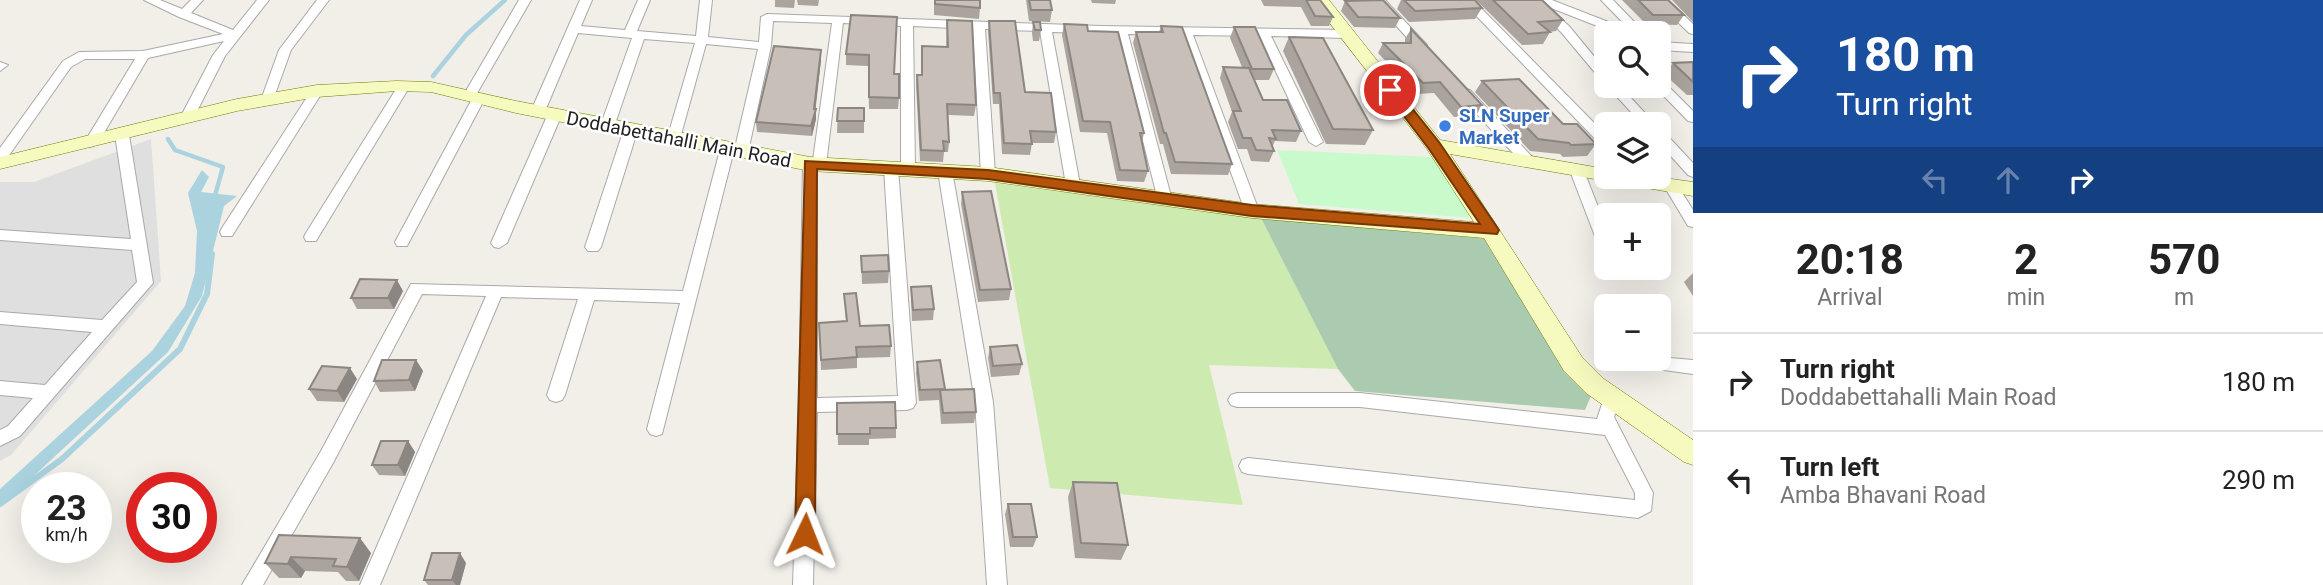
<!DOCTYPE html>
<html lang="en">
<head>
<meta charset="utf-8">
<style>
  :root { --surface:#fff; --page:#f2f2f2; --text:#222; --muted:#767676; --line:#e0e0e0 }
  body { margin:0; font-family:Roboto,sans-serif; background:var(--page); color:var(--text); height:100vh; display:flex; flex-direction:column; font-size:26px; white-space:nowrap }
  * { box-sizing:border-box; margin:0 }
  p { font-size:23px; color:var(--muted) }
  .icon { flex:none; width:38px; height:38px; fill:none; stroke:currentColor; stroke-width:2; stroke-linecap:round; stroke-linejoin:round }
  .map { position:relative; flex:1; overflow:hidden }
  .details { display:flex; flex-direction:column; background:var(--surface); width:630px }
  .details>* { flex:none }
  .guide { background:#1a4fa0; color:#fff; overflow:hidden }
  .fabs { position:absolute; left:1594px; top:21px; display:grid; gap:14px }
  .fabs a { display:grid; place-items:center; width:77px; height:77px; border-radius:10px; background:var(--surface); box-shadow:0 7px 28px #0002; font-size:35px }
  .speed { position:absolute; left:21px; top:472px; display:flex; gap:14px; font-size:35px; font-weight:700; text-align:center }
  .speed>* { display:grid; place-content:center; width:91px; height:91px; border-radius:50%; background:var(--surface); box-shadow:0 7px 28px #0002; line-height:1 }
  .speed small { font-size:18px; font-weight:400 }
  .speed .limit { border:10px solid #d22; background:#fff; color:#111 }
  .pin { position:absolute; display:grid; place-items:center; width:60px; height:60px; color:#fff; margin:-30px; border:4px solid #fff; border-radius:50%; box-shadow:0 2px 7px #0007 }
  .me { position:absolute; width:77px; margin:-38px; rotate:2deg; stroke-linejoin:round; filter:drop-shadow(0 0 5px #0008) }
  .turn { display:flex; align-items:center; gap:24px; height:147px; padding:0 28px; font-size:32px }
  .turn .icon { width:91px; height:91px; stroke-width:2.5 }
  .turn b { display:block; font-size:49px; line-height:60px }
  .lanes { display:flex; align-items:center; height:66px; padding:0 28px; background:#0003; justify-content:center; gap:35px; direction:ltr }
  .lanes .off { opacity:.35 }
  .eta { display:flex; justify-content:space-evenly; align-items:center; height:119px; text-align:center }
  .eta b { font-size:42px; font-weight:700; line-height:49px }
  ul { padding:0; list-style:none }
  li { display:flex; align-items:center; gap:21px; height:98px; padding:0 28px; border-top:2px solid var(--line) }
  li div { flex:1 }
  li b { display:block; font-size:26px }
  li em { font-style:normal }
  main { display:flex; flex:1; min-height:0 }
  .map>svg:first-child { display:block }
</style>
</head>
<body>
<main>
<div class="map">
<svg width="1693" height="585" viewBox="0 0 1693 585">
  <rect width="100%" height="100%" fill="#f2efe9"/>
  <polygon fill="#e0dfdf" points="151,139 161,281 11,455 0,461 0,182 34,182"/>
  <polygon fill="#cdebb0" points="995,183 1261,218 1338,369 1209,365 1243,505 1050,488"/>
  <polygon fill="#aacbaf" points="1261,218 1488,239 1591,396 1585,410 1355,391 1338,369"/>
  <polygon fill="#c8facc" points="1277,150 1433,157 1472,218 1299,204"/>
  <polygon fill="#aad3df" points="202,170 209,177 201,192 237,196 224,206 202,296 168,352 0,507 0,489 152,351 185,306 195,273 197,231 188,193"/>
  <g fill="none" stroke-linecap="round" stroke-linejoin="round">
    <g stroke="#aad3df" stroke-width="4.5">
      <polyline points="433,76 466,35 505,0"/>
      <polyline points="168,139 175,150 223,167 214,199"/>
    </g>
    <polyline stroke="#aad3df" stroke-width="6" points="0,504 62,459 180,349 207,294 212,254"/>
    <g stroke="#a9a9a9" stroke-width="2">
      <g id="street">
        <polygon points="144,0 160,0 182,9 191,0 203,0 191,13 233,30 257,0 269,0 225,56 192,121 182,121 180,118 213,55 224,41 148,58 98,143 91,147 84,143 135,59 85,59 71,67 5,161 0,162 0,148 63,61 79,52 143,51 223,34 179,17"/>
        <polygon points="317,0 329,0 291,50 273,100 272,103 262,103 261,100 279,50"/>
        <polygon points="519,0 531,0 476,95 484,95 485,98 407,246 397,246 395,242 472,99 464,99 463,96"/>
        <polygon points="580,0 592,0 581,26 625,30 638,0 650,0 637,31 696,36 700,0 712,0 708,37 759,42 761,17 767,14 1101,26 1347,30 1353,34 1347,38 1271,36 1323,142 1316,146 1309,142 1259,36 1193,35 1259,211 1252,216 1245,211 1181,35 1128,34 1172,200 1165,205 1158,200 1116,34 1052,32 1080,185 1073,190 1066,185 1040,31 985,29 995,174 988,179 981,174 973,29 913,26 915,169 908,174 901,169 901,26 843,23 826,165 824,168 817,169 817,398 898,396 884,168 891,163 898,168 916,403 913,408 907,410 817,412 813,585 793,585 799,405 803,164 805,161 813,160 832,23 773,21 771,46 748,152 741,156 734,152 758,49 706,44 679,142 669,142 667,139 695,43 644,39 615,124 608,128 601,124 632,38 578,33 545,111 543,114 533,114 531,111"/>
        <polygon points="1373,0 1385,0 1427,45 1427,51 1419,51"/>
        <polygon points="1461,0 1473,0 1606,135 1606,146 1601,145"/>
        <polygon points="1527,0 1552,0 1629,30 1631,33 1615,33 1546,6 1569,26 1606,71 1606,82 1602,81 1561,32"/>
        <polygon points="1601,0 1613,0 1645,33 1633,33"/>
        <polygon points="1655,0 1668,0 1693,24 1693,34 1689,33"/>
        <polygon points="1659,42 1693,44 1693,52 1659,50"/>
        <polygon points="0,62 8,65 0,71"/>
        <polygon points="1659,80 1663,81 1693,111 1693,122 1688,121 1655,87 1659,86"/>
        <polygon points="404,82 410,86 316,241 306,241 304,237 306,233 398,86"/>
        <polygon points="1607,86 1620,86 1655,124 1642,124"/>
        <polygon points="317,87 323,91 232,236 222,236 220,232 222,228 311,91"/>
        <polygon points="1465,89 1470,90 1535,160 1537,163 1535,166 1525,166 1460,96 1460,90"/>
        <polygon points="555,110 562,114 507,243 499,248 494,247 491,243 548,114"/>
        <polygon points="631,125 638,129 601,247 598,251 588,251 585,247 624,129"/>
        <polygon points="122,131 129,135 153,283 20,436 0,446 0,430 8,426 33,398 0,395 0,381 45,385 92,332 0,324 0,312 102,320 137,282 132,250 0,240 0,230 131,239 115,135"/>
        <polygon points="1659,131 1664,132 1693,163 1693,177 1688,175 1659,143"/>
        <polygon points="727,146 734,150 662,434 656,436 650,434 647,429 680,303 594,300 565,395 562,400 556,402 550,400 547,395 578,299 501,297 380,585 360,585 486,296 422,294 333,463 263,585 242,585 321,451 411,284 683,291 720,150"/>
        <polygon points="945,166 952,171 993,402 1007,585 987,585 975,402 938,171"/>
        <polygon points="1577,166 1584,171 1606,227 1606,249 1598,244 1570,171"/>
        <polygon points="1671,181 1676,183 1693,210 1693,227 1688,226 1664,186"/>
        <polygon points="1659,357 1693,360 1693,374 1649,368 1647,363 1649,359"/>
        <polygon points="1612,390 1618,392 1621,397 1614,417 1653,493 1651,511 1638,518 1248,474 1242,472 1239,466 1242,460 1248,458 1635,500 1635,493 1605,435 1360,407 1237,407 1231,405 1228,400 1231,395 1237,393 1360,393 1597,419 1606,392"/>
      </g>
    </g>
    <g stroke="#707d05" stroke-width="1">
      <polygon id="secondary" points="1312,0 1329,0 1440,140 1606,169 1606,177 1657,177 1693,182 1693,196 1450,154 1582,357 1604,379 1693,440 1693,465 1684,462 1586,393 1564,371 1484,238 1252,218 988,181 810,171 516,113 431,92 397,91 317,97 237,111 0,169 0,157 237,99 317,85 397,81 431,82 516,101 810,157 988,167 1252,204 1474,222 1427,149"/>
    </g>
    <use href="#street" fill="#fff" fill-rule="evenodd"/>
    <use href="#secondary" fill="#f7fabf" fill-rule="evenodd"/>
  </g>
  <g fill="#aba49e">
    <polygon points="775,0 795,0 794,8 775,7"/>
    <polygon points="797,0 819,0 818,6 798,5"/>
    <polygon points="934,0 980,0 980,8 979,19 934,15"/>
    <polygon points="1026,0 1050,0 1052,10 1050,22 1029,21"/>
    <polygon points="1091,0 1116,0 1115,4 1092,3"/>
    <polygon points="1261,0 1320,0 1333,17 1329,26 1311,26 1301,7 1264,6"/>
    <polygon points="1401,0 1475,0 1482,8 1475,19 1409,22 1397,9"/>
    <polygon points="1476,0 1542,0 1563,20 1556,31 1549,32 1550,32 1543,44 1522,45"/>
    <polygon points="1622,0 1668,0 1684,15 1677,25 1646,24"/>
    <polygon points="1672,0 1693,0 1693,22"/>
    <polygon points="1345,1 1400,18 1395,28 1354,27 1341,11"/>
    <polygon points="851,15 894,74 899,98 898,109 869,109 868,66 846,65 846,54"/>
    <polygon points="947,20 976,105 974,116 948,115 949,142 948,152 944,152 943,162 920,161 916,85 917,75 922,75 922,46 946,47"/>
    <polygon points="989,21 1025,92 1056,132 1054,143 1032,143 1030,155 1002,154 999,104 993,104 988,32"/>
    <polygon points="1033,22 1041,30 1039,41 1033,41 1032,33"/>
    <polygon points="1064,24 1088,31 1144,133 1142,142 1148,171 1144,182 1117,181 1107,133 1080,132 1062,35"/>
    <polygon points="1161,26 1232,164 1228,175 1171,174 1163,144 1160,144 1133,43 1136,32 1159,32"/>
    <polygon points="1234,27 1274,69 1269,80 1254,80 1263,100 1301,131 1296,142 1275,141 1272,147 1274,151 1269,162 1251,161 1247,149 1238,149 1228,122 1232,112 1220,78 1223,67 1242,67 1230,38"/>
    <polygon points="1411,29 1482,105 1476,116 1454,117 1434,93 1417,94 1378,53 1383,43 1405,43 1405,39"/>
    <polygon points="1289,37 1373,130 1365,145 1326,144 1283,51"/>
    <polygon points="821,60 815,109 816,119 812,136 757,132 756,122"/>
    <polygon points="1693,62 1693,95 1687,95 1664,74 1673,63"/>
    <polygon points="1482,81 1563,124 1596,144 1587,156 1563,157 1560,154 1530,151 1475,92"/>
    <polygon points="838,108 864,108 864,133 837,133"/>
    <polygon points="962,192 1011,289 1009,300 978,302 961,204"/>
    <polygon points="861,256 889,271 888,283 862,284"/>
    <polygon points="1693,273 1693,296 1684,282"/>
    <polygon points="911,287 934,309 933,320 912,321 911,299"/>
    <polygon points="403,291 394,309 357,309 351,298"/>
    <polygon points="844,294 860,326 891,346 890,357 857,358 857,368 821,370 819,323 846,321"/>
    <polygon points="990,347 1022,364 1019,375 991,377 988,358"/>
    <polygon points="416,360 423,371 415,391 380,392 374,381"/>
    <polygon points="917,362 945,389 945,390 976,412 974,423 941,424 939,400 919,401 916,373"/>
    <polygon points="357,379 344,402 317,401 309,389"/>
    <polygon points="837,403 896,428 896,438 869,439 869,445 838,445"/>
    <polygon points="408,441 415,452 405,476 379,475 372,465"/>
    <polygon points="1073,482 1128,545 1121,560 1075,558 1068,497"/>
    <polygon points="1008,504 1037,537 1033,547 1010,547 1005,514"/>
    <polygon points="279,535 371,553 359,581 346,581 338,572 305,571 301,578 279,578 265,563"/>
    <polygon points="466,563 460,585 428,585 424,580"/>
  </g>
  <g fill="#8b8681">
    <polygon points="821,50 821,60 815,114 816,109 816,119 812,136 811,126"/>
    <polygon points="397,280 403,291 394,309 388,298"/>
    <polygon points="416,360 423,371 415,391 409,380"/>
    <polygon points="350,368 357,379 344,402 337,391"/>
    <polygon points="408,441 415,452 405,476 398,465"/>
    <polygon points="360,538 371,553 359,581 347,567"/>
    <polygon points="460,553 466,563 460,585 456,585 452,580"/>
    <polygon points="291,557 305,571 301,578 288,564"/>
  </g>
  <g fill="#c7bfb8" stroke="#8b8681" stroke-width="2">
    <polygon points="935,0 980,0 980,8 935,4"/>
    <polygon points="1029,0 1050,0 1052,10 1031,10"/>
    <polygon points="1306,0 1320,0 1333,17 1315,16"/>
    <polygon points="1383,0 1400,18 1358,17 1345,1"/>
    <polygon points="1404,0 1475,0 1482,8 1415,11"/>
    <polygon points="1493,0 1542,0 1563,20 1538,22 1550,32 1528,34"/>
    <polygon points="1638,0 1668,0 1684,15 1653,15"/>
    <polygon points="851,15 897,17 894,74 899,74 899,98 869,97 869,55 846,54"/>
    <polygon points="947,20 972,21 976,105 947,104 949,142 943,141 944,151 921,150 917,75 922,75 922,46 948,47"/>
    <polygon points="989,21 1015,21 1025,92 1051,93 1056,132 1030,131 1032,144 1004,143 1000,93 994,93"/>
    <polygon points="1033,22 1040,22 1041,30 1035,30"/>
    <polygon points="1064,24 1087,25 1088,31 1118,32 1144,133 1140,133 1148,171 1120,170 1110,122 1083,121"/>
    <polygon points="1161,26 1182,27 1232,164 1175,162 1166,133 1164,133 1136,32 1163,32"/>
    <polygon points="1234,27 1255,27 1274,69 1252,69"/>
    <polygon points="1411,29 1482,105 1461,107 1440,82 1423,83 1383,43 1411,43"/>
    <polygon points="1289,37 1323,38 1373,130 1333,129"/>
    <polygon points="774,46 821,50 814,109 816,109 811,126 756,122"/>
    <polygon points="1693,62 1693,82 1673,63"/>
    <polygon points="1223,67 1249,68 1263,100 1287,100 1301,131 1272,130 1276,139 1269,138 1274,151 1256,150 1251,138 1243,138 1233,111 1241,111"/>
    <polygon points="1519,79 1563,124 1577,124 1596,144 1571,145 1569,143 1538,139 1482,81"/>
    <polygon points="838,108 864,108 864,121 837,121"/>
    <polygon points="991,191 1011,289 980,290 962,192"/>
    <polygon points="888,255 889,271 862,272 861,256"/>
    <polygon points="360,279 397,280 388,298 351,298"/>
    <polygon points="931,286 934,309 913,310 911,287"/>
    <polygon points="856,293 860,326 889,325 891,346 856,347 857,357 821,360 819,323 847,321 844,294"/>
    <polygon points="1017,345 1022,364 993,366 990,347"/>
    <polygon points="382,360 416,360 409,380 374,381"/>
    <polygon points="940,360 945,389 920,390 917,362"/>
    <polygon points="322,366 350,368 337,391 309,389"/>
    <polygon points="974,389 976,412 943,413 940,390"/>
    <polygon points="895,402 896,428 870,428 870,434 837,434 837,403"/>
    <polygon points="381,441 408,441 398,465 372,465"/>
    <polygon points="1073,482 1117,483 1128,545 1081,543"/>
    <polygon points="1008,504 1031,504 1037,537 1013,537"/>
    <polygon points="279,535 360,538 347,567 333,566 336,559 291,557 288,564 265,563"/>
    <polygon points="432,553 460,553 452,580 424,580"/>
  </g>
  <polygon fill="#b45309" stroke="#753606" stroke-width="2" points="1390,86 1395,87 1439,142 1497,227 1499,230 1497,234 1252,216 988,179 817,169 815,534 812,540 805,543 798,540 795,534 805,161 988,170 1252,205 1480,224 1429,149 1384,90"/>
  <circle fill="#3f7fe0" stroke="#fff" stroke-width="2.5" cx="1445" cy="126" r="7"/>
  <g text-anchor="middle" stroke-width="5" stroke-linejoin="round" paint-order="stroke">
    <g font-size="19" font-weight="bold" fill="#366cbe" stroke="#fff" text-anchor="start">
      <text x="1459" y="122">SLN Super<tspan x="1459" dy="22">Market</tspan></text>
    </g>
    <g font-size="19" fill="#222" stroke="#fff">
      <text transform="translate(679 139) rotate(11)" y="7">Doddabettahalli Main Road</text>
    </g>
  </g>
</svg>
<div class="fabs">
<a><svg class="icon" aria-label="search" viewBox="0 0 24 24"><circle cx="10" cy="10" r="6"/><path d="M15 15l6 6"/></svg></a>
<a><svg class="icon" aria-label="layers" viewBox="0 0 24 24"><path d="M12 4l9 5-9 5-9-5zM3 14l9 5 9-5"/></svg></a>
<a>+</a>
<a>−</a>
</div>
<div class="speed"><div>23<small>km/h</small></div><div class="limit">30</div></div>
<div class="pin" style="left:1390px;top:90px;background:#d93025"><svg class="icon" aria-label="arrive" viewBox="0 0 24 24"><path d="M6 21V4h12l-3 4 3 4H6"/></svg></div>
<svg class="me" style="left:805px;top:534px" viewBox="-20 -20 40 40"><path d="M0-17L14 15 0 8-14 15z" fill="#b45309" stroke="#fff" stroke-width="4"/></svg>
</div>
<section class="details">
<div class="guide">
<div class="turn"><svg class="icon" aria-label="right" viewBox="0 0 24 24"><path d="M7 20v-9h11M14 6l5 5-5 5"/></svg><div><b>180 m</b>Turn right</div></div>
<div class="lanes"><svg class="icon off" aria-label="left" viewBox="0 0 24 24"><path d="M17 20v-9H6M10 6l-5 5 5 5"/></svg><svg class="icon off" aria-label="ahead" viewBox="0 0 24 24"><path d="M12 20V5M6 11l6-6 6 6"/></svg><svg class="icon" aria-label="right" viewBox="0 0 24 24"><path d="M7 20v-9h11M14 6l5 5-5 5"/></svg></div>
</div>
<div class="eta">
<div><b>20:18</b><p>Arrival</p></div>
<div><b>2</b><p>min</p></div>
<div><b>570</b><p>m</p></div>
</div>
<ul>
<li><svg class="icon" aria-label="right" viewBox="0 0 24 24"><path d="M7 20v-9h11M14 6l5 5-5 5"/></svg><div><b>Turn right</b><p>Doddabettahalli Main Road</p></div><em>180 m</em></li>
<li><svg class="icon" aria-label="left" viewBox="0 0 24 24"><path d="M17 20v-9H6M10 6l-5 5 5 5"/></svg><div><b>Turn left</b><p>Amba Bhavani Road</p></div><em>290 m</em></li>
</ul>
</section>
</main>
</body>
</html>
